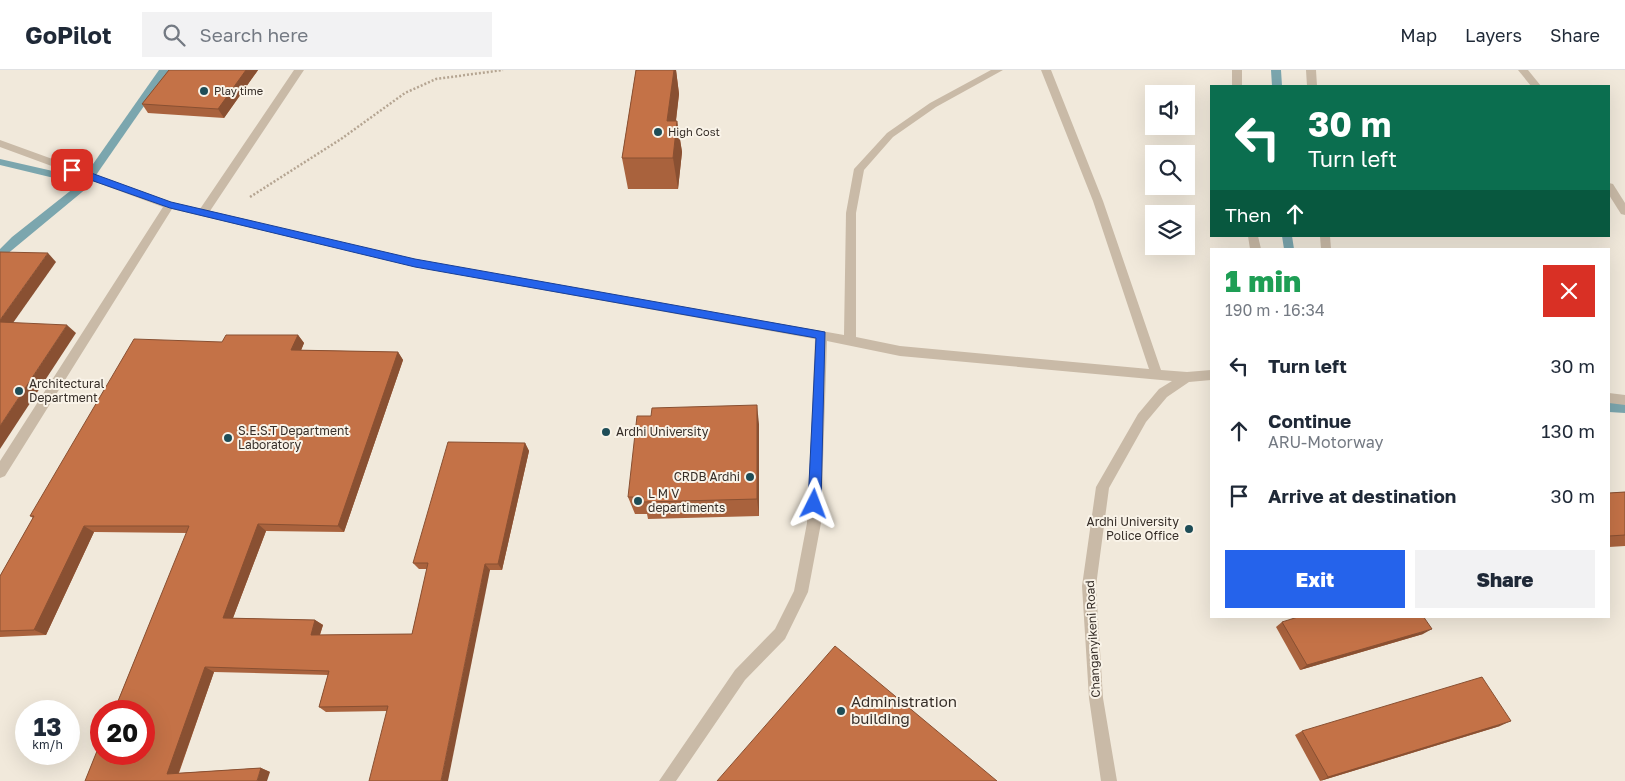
<!DOCTYPE html>
<html lang="en">
<head>
<meta charset="utf-8">
<style>
  :root { --surface:#fff; --page:#f2f2f3; --text:#1f2937; --muted:#747a83; --line:#e0e1e3; --accent:#2563eb }
  body { margin:0; font-family:"Golos Text",sans-serif; background:var(--page); color:var(--text); height:100vh; display:flex; flex-direction:column; font-size:19px; white-space:nowrap }
  * { box-sizing:border-box; margin:0 }
  p { font-size:16px; color:var(--muted) }
  .icon { flex:none; width:28px; height:28px; fill:none; stroke:currentColor; stroke-width:2; stroke-linecap:round; stroke-linejoin:round }
  .map { position:relative; flex:1; overflow:hidden }
  .panel { position:absolute; left:1210px; top:178px; width:400px; height:370px; display:flex; flex-direction:column; background:var(--surface); border-radius:0px; box-shadow:0 5px 20px #0002 }
  .panel>* { flex:none }
  .banner { position:absolute; left:1210px; top:15px; width:400px; height:152px; border-radius:0px; box-shadow:0 5px 20px #0002; background:#0b6e4f; color:#fff; overflow:hidden }
  .controls { position:absolute; left:1145px; top:15px; display:grid; gap:10px }
  .controls a { display:grid; place-items:center; width:50px; height:50px; border-radius:0px; background:var(--surface); box-shadow:0 5px 20px #0002; font-size:25px }
  .speed { position:absolute; left:15px; top:630px; display:flex; gap:10px; font-size:25px; font-weight:700; text-align:center }
  .speed>* { display:grid; place-content:center; width:65px; height:65px; border-radius:50%; background:var(--surface); box-shadow:0 5px 20px #0002; line-height:1 }
  .speed small { font-size:12px; font-weight:400 }
  .speed .limit { border:8px solid #d22; background:#fff; color:#111 }
  .pin { position:absolute; display:grid; place-items:center; width:42px; height:42px; color:#fff; margin:-21px; border-radius:10px; box-shadow:0 2px 8px #0006 }
  .me { position:absolute; width:55px; margin:-28px; rotate:3deg; stroke-linejoin:round; filter:drop-shadow(0 0 4px #0008) }
  .turn { display:flex; align-items:center; gap:18px; height:105px; padding:0 15px; font-size:22px }
  .turn .icon { width:65px; height:65px; stroke-width:2.5 }
  .turn b { display:block; font-size:35px; line-height:42px }
  .then { display:flex; align-items:center; height:48px; padding:0 15px; background:#0003; gap:10px; font-size:19px }
  .round { display:grid; place-items:center; flex:none; width:52px; height:52px; border-radius:0px; background:var(--page) }
  .headline { display:flex; align-items:center; justify-content:space-between; height:85px; padding:0 15px }
  h1 { font-size:30px; font-weight:800; line-height:38px; color:#1e9e55 }
  .action { display:flex; gap:10px; margin-top:auto; padding:10px 15px }
  .action a { flex:1; height:58px; border-radius:0px; background:var(--accent); color:#fff; font-size:20px; font-weight:800; line-height:58px; text-align:center }
  .action a+a { background:var(--page); color:var(--text) }
  ul { padding:0; list-style:none }
  li { display:flex; align-items:center; gap:15px; height:65px; padding:0 15px }
  li div { flex:1 }
  li b { display:block; font-size:19px }
  li em { font-style:normal }
  header { display:flex; align-items:center; gap:30px; box-sizing:border-box; height:70px; padding:0 25px; background:var(--surface); border-bottom:1px solid var(--line) }
  header strong { font-size:24px }
  nav { display:flex; gap:28px; margin-inline-start:auto; font-size:18px }
  .search { width:350px; height:45px; background:var(--page); display:flex; align-items:center; gap:12px; box-sizing:border-box; padding:0 18px; border-radius:0px; color:var(--muted); font-size:19px }
  .map>svg:first-child { display:block }
</style>
</head>
<body>
<header>
<strong>GoPilot</strong>
<div class="search"><svg class="icon" aria-label="search" viewBox="0 0 24 24"><circle cx="10" cy="10" r="6"/><path d="M15 15l6 6"/></svg>Search here</div>
<nav><a>Map</a><a>Layers</a><a>Share</a></nav>
</header>
<div class="map">
<svg width="1625" height="711" viewBox="0 0 1625 711">
  <rect width="100%" height="100%" fill="#f1e9db"/>
  <g fill="none" stroke-linecap="round" stroke-linejoin="round">
    <g fill="#7ba6ae" fill-rule="evenodd">
      <polygon points="159,0 169,0 94,108 86,108 86,104"/>
      <polygon points="1271,0 1281,0 1282,16 1272,16"/>
      <polygon points="0,89 88,109 93,113 0,190 0,179 12,167 79,114 0,95"/>
      <polygon points="1282,166 1292,166 1294,179 1284,179"/>
      <polygon points="1609,332 1625,333 1625,343 1609,342"/>
    </g>
    <polyline stroke="#b5a592" stroke-width="2.5" stroke-dasharray="2 2" stroke-linecap="butt" points="250,127 341,69 405,23 436,9 503,0"/>
    <g fill="#c9baa7" fill-rule="evenodd">
      <polygon points="294,0 304,0 210,141 415,189 844,265 846,143 854,99 887,63 930,33 991,0 1003,0 936,37 893,67 864,100 856,143 856,267 900,276 1149,299 1093,131 1041,0 1051,0 1103,131 1161,300 1187,302 1211,300 1211,310 1189,312 1167,327 1146,352 1109,418 1096,516 1103,628 1117,711 1101,711 1089,628 1082,516 1096,417 1138,344 1159,319 1172,311 900,286 827,271 821,453 808,522 785,569 745,610 676,711 659,711 735,600 775,559 794,521 807,453 815,269 415,197 172,139 5,406 0,408 0,391 163,137 0,77 0,70 171,132 200,139"/>
      <rect x="1232" y="0" width="10" height="16"/>
      <polygon points="1306,0 1316,0 1317,16 1307,16"/>
      <polygon points="1518,0 1528,0 1541,16 1531,16"/>
      <polygon points="1609,113 1613,114 1625,133 1625,145 1621,144 1609,125"/>
      <polygon points="1248,166 1258,166 1261,179 1250,179"/>
      <polygon points="1320,166 1330,166 1331,179 1321,179"/>
      <polygon points="1609,323 1625,325 1625,335 1609,333"/>
    </g>
  </g>
  <g fill="#a9623d">
    <polygon points="169,0 258,0 224,48 148,43 142,34"/>
    <polygon points="636,0 676,0 679,24 676,51 677,51 682,82 678,119 628,119 622,88"/>
    <polygon points="298,265 304,273 301,280 398,282 403,290 344,462 266,461 233,548 315,550 323,555 320,565 412,564 427,499 419,499 413,493 525,373 529,381 502,500 490,500 387,641 326,642 319,637 328,605 214,602 179,703 261,698 270,702 85,711 187,463 94,462 46,565 0,567 0,506 33,448 30,446 222,272"/>
    <polygon points="759,354 759,446 648,449 647,444 635,444 628,427"/>
    <polygon points="1625,422 1625,476 1609,477 1609,423"/>
    <polygon points="1282,552 1423,564 1300,600 1276,557"/>
    <polygon points="1500,656 1320,711 1295,665 1302,661"/>
  </g>
  <g fill="#895032">
    <polygon points="246,0 258,0 224,48 218,39"/>
    <polygon points="674,0 676,0 679,24 672,82 667,51"/>
    <polygon points="677,51 682,82 678,119 673,88"/>
    <polygon points="48,183 56,192 8,260 0,253 0,250"/>
    <polygon points="67,255 76,263 0,379 0,356"/>
    <polygon points="298,265 304,273 298,288 291,280"/>
    <polygon points="398,282 403,290 344,462 338,456"/>
    <polygon points="757,335 759,354 759,446 757,429"/>
    <polygon points="525,373 529,381 502,500 498,494"/>
    <polygon points="258,454 266,461 231,553 223,548"/>
    <polygon points="84,456 94,462 46,565 34,560"/>
    <polygon points="485,494 490,500 448,711 441,711"/>
    <polygon points="315,550 323,555 318,570 311,565"/>
    <polygon points="1432,559 1423,564 1300,600 1307,595"/>
    <polygon points="205,597 214,602 177,707 167,704"/>
    <polygon points="1511,651 1500,656 1320,711 1328,707"/>
    <polygon points="261,698 270,702 267,711 257,711"/>
  </g>
  <g fill="#c47247" stroke="#895032">
    <polygon points="169,0 246,0 218,39 142,34"/>
    <polygon points="636,0 674,0 667,51 677,51 673,88 622,88"/>
    <polygon points="0,182 48,183 0,250"/>
    <polygon points="0,252 67,255 0,356"/>
    <polygon points="226,265 298,265 291,280 398,282 338,456 258,454 223,548 315,550 311,565 412,564 428,493 413,493 448,372 525,373 498,494 485,494 441,711 369,711 388,636 319,637 329,601 205,597 167,704 261,698 257,711 85,711 101,671 101,684 144,684 144,641 114,641 189,456 84,456 34,560 0,561 0,506 34,446 30,446 134,269 222,272"/>
    <polygon points="757,335 757,429 643,432 643,427 628,427 637,346 651,346 652,338"/>
    <polygon points="1625,422 1625,465 1609,466 1609,423"/>
    <polygon points="1301,546 1423,546 1432,559 1307,595 1282,552"/>
    <polygon points="835,576 997,711 717,711"/>
    <polygon points="1482,607 1511,651 1328,707 1302,661"/>
  </g>
  <polygon fill="#2563eb" stroke="#184099" points="72,96 171,132 415,189 825,262 821,434 814,439 808,434 816,268 415,197 170,138 68,102 67,100"/>
  <g fill="#1e4d57" stroke="#f9f3e8" stroke-width="2">
    <circle cx="204" cy="21" r="5"/>
    <circle cx="658" cy="62" r="5"/>
    <circle cx="19" cy="321" r="5"/>
    <circle cx="606" cy="362" r="5"/>
    <circle cx="228" cy="368" r="5"/>
    <circle cx="750" cy="407" r="5"/>
    <circle cx="638" cy="431" r="5"/>
    <circle cx="1189" cy="459" r="5"/>
    <circle cx="841" cy="641" r="5"/>
  </g>
  <g text-anchor="middle" stroke-width="4" stroke-linejoin="round" paint-order="stroke">
    <g font-size="11" fill="#362e28" stroke="#f9f3e8" text-anchor="start">
      <text x="214" y="25">Play time</text>
      <text x="668" y="66">High Cost</text>
    </g>
    <g font-size="12" fill="#362e28" stroke="#f9f3e8" text-anchor="start">
      <text x="29" y="318">Architectural<tspan x="29" dy="14">Department</tspan></text>
      <text x="238" y="365">S.E.S.T Department<tspan x="238" dy="14">Laboratory</tspan></text>
      <text x="616" y="366">Ardhi University</text>
      <text x="740" y="411" text-anchor="end">CRDB Ardhi</text>
      <text x="648" y="428">L M V<tspan x="648" dy="14">departiments</tspan></text>
      <text x="1179" y="456" text-anchor="end">Ardhi University<tspan x="1179" dy="14">Police Office</tspan></text>
    </g>
    <g font-size="12" fill="#362e28" stroke="#f9f3e8">
      <text transform="translate(1093 569) rotate(-93)" y="4">Changanyikeni Road</text>
    </g>
    <g font-size="15" fill="#362e28" stroke="#f9f3e8" text-anchor="start">
      <text x="851" y="637">Administration<tspan x="851" dy="17">building</tspan></text>
    </g>
  </g>
</svg>
<div class="controls">
<a><svg class="icon" aria-label="sound" viewBox="0 0 24 24"><path d="M4 9h4l5-4v14l-5-4H4zM17 9q2 3 0 6"/></svg></a>
<a><svg class="icon" aria-label="search" viewBox="0 0 24 24"><circle cx="10" cy="10" r="6"/><path d="M15 15l6 6"/></svg></a>
<a><svg class="icon" aria-label="layers" viewBox="0 0 24 24"><path d="M12 4l9 5-9 5-9-5zM3 14l9 5 9-5"/></svg></a>
</div>
<div class="speed"><div>13<small>km/h</small></div><div class="limit">20</div></div>
<div class="pin" style="left:72px;top:100px;background:#d93025"><svg class="icon" aria-label="arrive" viewBox="0 0 24 24"><path d="M6 21V4h12l-3 4 3 4H6"/></svg></div>
<svg class="me" style="left:814px;top:434px" viewBox="-20 -20 40 40"><path d="M0-17L14 15 0 8-14 15z" fill="#2563eb" stroke="#fff" stroke-width="4"/></svg>
<div class="banner">
<div class="turn"><svg class="icon" aria-label="left" viewBox="0 0 24 24"><path d="M17 20v-9H6M10 6l-5 5 5 5"/></svg><div><b>30 m</b>Turn left</div></div>
<div class="then">Then<svg class="icon" aria-label="ahead" viewBox="0 0 24 24"><path d="M12 20V5M6 11l6-6 6 6"/></svg></div>
</div>
<section class="panel">
<div class="headline"><div><h1>1 min</h1><p>190 m · 16:34</p></div><a class="round" style="background:#d93025;color:#fff"><svg class="icon" aria-label="close" viewBox="0 0 24 24"><path d="M6 6l12 12M18 6L6 18"/></svg></a></div>
<ul>
<li><svg class="icon" aria-label="left" viewBox="0 0 24 24"><path d="M17 20v-9H6M10 6l-5 5 5 5"/></svg><div><b>Turn left</b></div><em>30 m</em></li>
<li><svg class="icon" aria-label="ahead" viewBox="0 0 24 24"><path d="M12 20V5M6 11l6-6 6 6"/></svg><div><b>Continue</b><p>ARU-Motorway</p></div><em>130 m</em></li>
<li><svg class="icon" aria-label="arrive" viewBox="0 0 24 24"><path d="M6 21V4h12l-3 4 3 4H6"/></svg><div><b>Arrive at destination</b></div><em>30 m</em></li>
</ul>
<div class="action"><a>Exit</a><a>Share</a></div>
</section>
</div>
</body>
</html>
